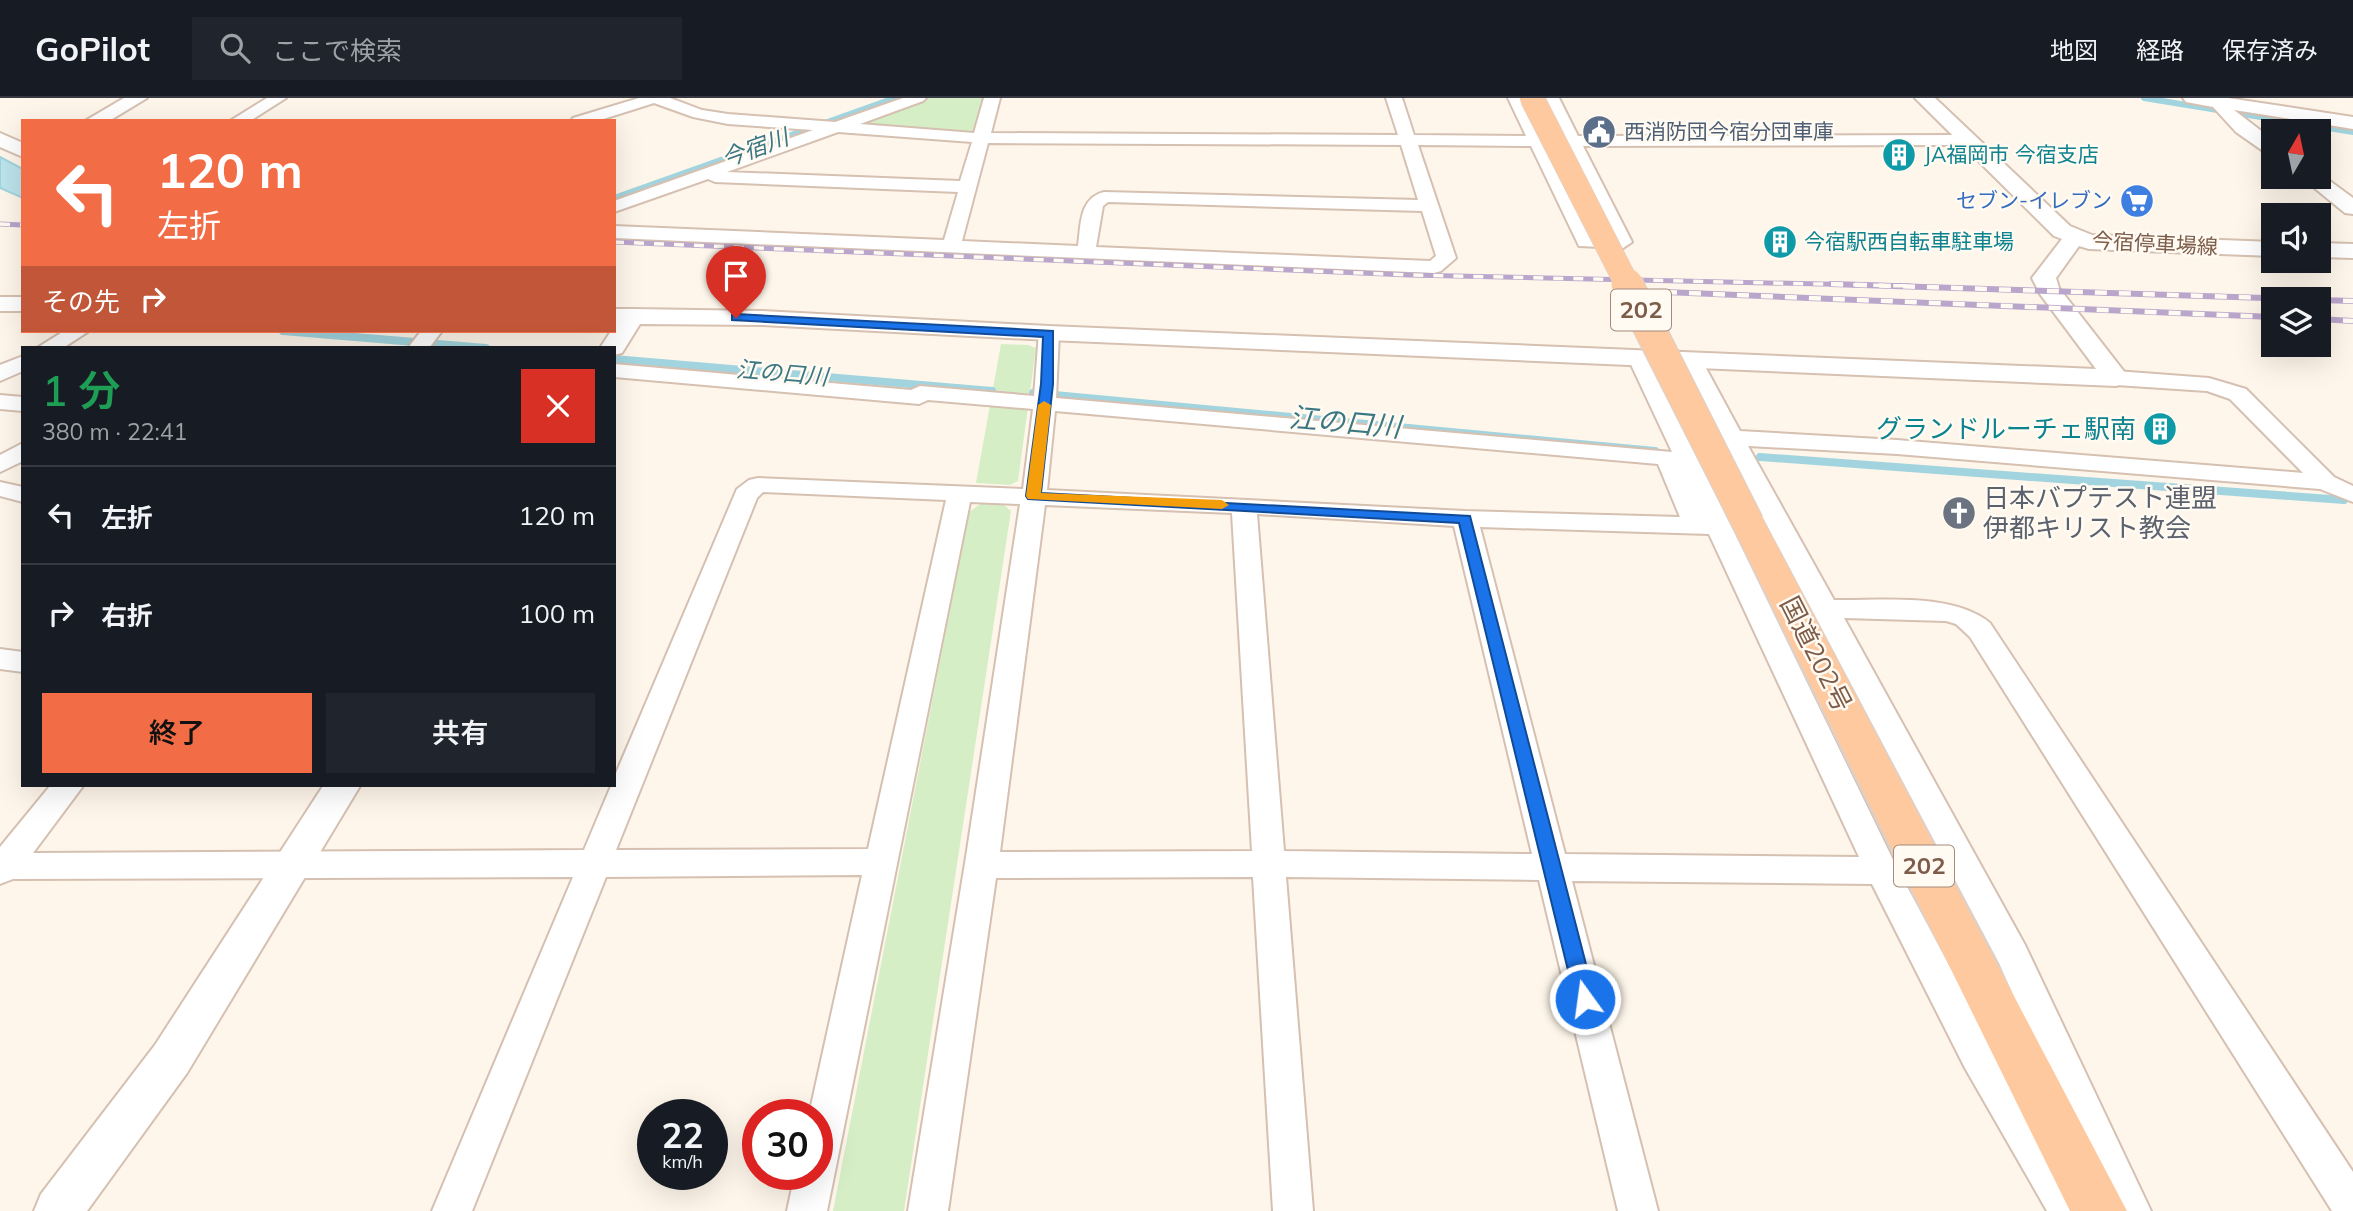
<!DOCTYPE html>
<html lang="ja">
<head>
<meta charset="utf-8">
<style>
  :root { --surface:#171b24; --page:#20242c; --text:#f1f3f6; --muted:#9ea1a6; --line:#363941; --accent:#f26c46 }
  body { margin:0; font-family:Mulish,"Noto Sans JP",sans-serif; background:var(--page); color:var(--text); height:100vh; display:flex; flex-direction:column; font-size:26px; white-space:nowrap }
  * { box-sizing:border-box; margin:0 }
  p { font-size:23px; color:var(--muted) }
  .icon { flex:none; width:38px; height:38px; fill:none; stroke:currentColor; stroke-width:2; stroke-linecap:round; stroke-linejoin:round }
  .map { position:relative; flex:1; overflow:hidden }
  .drawer { position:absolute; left:21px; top:248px; width:595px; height:441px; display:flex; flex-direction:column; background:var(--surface); border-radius:0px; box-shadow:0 7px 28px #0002 }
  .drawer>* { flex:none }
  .hud { position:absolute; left:21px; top:21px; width:595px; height:214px; border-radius:0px; box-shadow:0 7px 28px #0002; background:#f26c46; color:#fff; overflow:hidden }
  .needle { width:46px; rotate:9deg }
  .controls { position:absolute; left:2261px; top:21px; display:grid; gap:14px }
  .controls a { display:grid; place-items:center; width:70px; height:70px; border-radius:0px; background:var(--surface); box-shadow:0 7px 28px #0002; font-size:35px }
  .speed { position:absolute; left:637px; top:1001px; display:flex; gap:14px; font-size:35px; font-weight:700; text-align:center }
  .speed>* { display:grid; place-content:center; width:91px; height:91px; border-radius:50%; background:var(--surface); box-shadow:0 7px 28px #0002; line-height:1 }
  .speed small { font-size:18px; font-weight:400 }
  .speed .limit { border:10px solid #d22; background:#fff; color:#111 }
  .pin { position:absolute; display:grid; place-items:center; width:60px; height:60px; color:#fff; margin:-72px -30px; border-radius:50% 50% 50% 0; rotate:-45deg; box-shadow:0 0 7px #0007 }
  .pin .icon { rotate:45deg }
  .me { position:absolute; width:77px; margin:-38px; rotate:346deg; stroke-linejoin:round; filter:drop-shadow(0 0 5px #0008) }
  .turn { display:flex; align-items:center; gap:24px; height:147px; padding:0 21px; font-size:32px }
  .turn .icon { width:91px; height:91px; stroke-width:2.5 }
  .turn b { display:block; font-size:49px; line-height:60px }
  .then { display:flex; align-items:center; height:66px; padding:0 21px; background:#0003; gap:14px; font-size:26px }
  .round { display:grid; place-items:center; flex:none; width:74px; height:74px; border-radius:0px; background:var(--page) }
  .overview { display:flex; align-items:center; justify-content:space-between; height:119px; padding:0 21px }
  h1 { font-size:42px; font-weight:600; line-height:52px; color:#1e9e55 }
  .cta { display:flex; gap:14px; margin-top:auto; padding:14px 21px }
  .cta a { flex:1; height:80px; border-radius:0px; background:var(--accent); color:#111; font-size:28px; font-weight:600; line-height:80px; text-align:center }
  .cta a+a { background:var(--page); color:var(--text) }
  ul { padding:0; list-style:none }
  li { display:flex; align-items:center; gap:21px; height:98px; padding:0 21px; border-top:2px solid var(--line) }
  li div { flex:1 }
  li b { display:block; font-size:26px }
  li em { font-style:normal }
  header { display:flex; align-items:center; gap:42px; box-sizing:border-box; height:98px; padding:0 35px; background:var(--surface); border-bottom:2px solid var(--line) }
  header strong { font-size:33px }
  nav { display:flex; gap:38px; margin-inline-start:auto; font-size:24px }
  .search { width:490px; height:63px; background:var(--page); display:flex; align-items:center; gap:18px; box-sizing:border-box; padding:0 24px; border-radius:0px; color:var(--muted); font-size:26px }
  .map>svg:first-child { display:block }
</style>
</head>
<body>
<header>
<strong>GoPilot</strong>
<div class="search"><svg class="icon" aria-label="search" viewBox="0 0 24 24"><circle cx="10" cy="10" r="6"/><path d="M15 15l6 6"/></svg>ここで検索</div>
<nav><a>地図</a><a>経路</a><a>保存済み</a></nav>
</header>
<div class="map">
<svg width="2353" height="1113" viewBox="0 0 2353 1113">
  <rect width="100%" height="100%" fill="#fef6ea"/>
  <g fill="#d6eec6">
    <polygon points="918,0 993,0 981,40 837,30"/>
    <polygon points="1001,246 1028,247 1036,250 1018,383 1010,387 976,385"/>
    <polygon points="982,405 1003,406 1011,413 904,1113 833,1113 969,414"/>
  </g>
  <polygon fill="#bce4eb" stroke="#a1d4de" stroke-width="2" points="0,59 23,71 23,100 0,90"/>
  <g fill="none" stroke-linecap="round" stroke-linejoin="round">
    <g stroke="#a1d4de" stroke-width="6">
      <polyline points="2144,0 2353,34"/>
      <polyline points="614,100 895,0"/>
    </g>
    <g stroke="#a1d4de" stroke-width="8">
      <polyline points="283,233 486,250"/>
      <polyline points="614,261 992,293"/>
      <polyline points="1033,295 1655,353"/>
      <polyline points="1760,359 2344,402"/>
    </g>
    <g stroke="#d5c0b1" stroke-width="4">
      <g id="minor">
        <polygon points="267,0 286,0 250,23 230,23"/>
        <path d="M639,0H670L702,12L728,16L835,24L903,0H926L923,3L860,26L974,35L984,0H1000L991,35L1398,37L1386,0H1402L1414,37L1526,38L1508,0H1524L1543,38H1562L1543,0H1559L1578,38L1964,37L1972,42L1964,47L1583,48L1632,144L1623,150L1579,148L1531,48L1418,47L1456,160L1441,173L1434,175L614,140V128L944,142L958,94L715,84L708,81L614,114V103L813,32L728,26L693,19L654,5L597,23H571L573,20ZM838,34L972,44L960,83L727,74ZM988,45L1401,47L1418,102L1104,94C1079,100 1081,127 1078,148L962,143ZM1547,48H1567L1611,138H1593ZM1108,104L1422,113L1436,158L1430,163L1096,149L1103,108Z"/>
        <path d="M1049,229L1056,231L1059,235L1056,300L1672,354L1627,258L1630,253H1646L1896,768L1991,946L2084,1099L2090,1113H2047L1965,970L1872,786L1572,783L1658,1113H1618L1539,782L1286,779L1313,1113H1273L1253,779L996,780L948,1113H908L966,759L1020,406L970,404L827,1113H787L795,1076H817V1017H809L862,777L606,779L472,1113H432L573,779L13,781L0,786V749L50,688H83L33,755L584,752L611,688H614V680L737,391L749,382L758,380L1023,391L1033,311L928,302L919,306L614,279V266L911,292L920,288L1034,298L1039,235L1042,231ZM1055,313L1658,366L1680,419L1465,413L1047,392ZM763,394L946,402L868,751L616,752L757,400ZM1045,407L1232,415L1252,753L1000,754ZM1257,416L1454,428L1532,756L1284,753ZM1480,429L1709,436L1859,759L1565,756Z"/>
        <polygon points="64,233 89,233 63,250 37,250"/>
        <polygon points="421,233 442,233 429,250 408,250"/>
        <path d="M1690,255L1698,256L1701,261L1740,333L1897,342L2303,375L2230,301L2207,293L2116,287L2108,285L2105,280L2108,275L2116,273L2209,280L2246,291L2334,379L2353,388V404L2320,391L1897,356L1748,348L1834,502C1881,503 1952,494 1990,525L2353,1074V1113H2332L1970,539L1956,526L1946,523L1844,520L2025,847L2151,1113H2110L1999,865L1679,261L1682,256Z"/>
        <polygon points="23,258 23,273 0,283 0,267"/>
        <polygon points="0,297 23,299 23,313 0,311"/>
        <polygon points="23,345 23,363 0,374 0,357"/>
        <polygon points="0,384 23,389 23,404 0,398"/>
        <polygon points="0,551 23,554 23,574 0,571"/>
      </g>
    </g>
    <g stroke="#d5c0b1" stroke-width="4">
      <g id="tertiary">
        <polygon points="124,0 147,0 109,23 85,23"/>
        <polygon points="1915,0 1935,0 2070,128 2092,137 2273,144 2273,158 2089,151 2079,148 2056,180 2059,190 2129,280 2125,285 2116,288 1049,242 762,227 640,226 622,255 614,257 614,250 600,250 611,233 614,233 614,211 632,211 762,213 1049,228 2096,271 2040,196 2032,180 2062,141 2054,138"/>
        <polygon points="2183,0 2228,0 2353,19 2353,31 2234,12 2273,42 2273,57 2266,55 2236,34 2213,9 2186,4"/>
        <polygon points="0,35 23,45 23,59 0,49"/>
        <polygon points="2319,75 2353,100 2353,116 2345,115 2301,79 2319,79"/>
        <polygon points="2319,145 2353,146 2353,160 2319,159"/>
        <rect x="0" y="199" width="23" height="14"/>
        <polygon points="323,688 360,688 187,975 87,1113 34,1113 41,1096 155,947"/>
      </g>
    </g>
    <g stroke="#dbd1cc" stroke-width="4">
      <polygon id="trunk" points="1748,414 1760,417 1765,425 2127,1113 2070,1113 1731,425 1736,417"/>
    </g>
    <use href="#minor" fill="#fff" fill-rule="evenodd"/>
    <use href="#tertiary" fill="#fff" fill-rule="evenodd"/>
    <use href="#trunk" fill="#fec99e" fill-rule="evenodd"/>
    <g stroke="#baa5cb" stroke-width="5">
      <g id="rail-far1">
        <polyline points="0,126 23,127"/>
        <polyline points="614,144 1409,177 1910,188"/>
      </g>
    </g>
    <g stroke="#baa5cb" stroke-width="6">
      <g id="rail">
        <polyline points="1831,186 2299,201"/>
        <polyline points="1665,194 2273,219"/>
        <polyline points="2319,202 2353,203"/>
        <polyline points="2319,221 2353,223"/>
      </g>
    </g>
    <use href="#rail-far1" stroke="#fffaf2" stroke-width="3.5" stroke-dasharray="10" stroke-linecap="butt"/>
    <use href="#rail" stroke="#fffaf2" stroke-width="4.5" stroke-dasharray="12" stroke-linecap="butt"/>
    <g stroke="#dbd1cc" stroke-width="25" stroke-linecap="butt">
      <polyline id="trunk-bridge-far1" points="1532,0 1628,188"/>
    </g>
    <g stroke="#dbd1cc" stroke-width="33" stroke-linecap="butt">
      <polyline id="trunk-bridge" points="1627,186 1748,425"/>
    </g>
    <use href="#trunk-bridge-far1" stroke="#fec99e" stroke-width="24"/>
    <use href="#trunk-bridge" stroke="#fec99e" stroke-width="31"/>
  </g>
  <polygon fill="#1a73e8" stroke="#114b97" stroke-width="2" points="736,216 1053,233 1053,286 1041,395 1470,418 1595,901 1592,908 1585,910 1578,908 1575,901 1459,425 1028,401 1026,398 1041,286 1043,239 732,222 732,217"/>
  <polygon fill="#f59e0b" points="1044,303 1051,307 1041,395 1222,402 1229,407 1222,411 1028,401 1026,398 1038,307"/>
  <defs>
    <g id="civic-disc" transform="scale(1.75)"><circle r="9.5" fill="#5c6f8a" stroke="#fffaf2"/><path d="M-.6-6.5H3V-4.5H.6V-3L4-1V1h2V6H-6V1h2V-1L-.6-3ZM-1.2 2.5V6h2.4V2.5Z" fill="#fff"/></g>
    <g id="building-disc" transform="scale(1.75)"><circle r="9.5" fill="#0f9aa8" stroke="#fffaf2"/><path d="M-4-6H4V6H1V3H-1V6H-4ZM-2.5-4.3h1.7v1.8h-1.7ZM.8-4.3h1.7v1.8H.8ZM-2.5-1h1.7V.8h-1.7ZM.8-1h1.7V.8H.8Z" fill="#fff"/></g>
    <g id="supermarket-disc" transform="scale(1.75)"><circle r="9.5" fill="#3f7fe0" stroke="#fffaf2"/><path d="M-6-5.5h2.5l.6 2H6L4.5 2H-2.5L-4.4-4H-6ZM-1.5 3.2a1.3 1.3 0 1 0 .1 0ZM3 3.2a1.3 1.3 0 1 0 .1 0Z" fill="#fff"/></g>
    <g id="church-disc" transform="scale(1.75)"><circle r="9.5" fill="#6b7280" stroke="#fffaf2"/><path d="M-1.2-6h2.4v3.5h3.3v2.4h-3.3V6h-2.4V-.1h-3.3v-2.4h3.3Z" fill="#fff"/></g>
  </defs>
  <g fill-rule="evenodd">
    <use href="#civic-disc" x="1599" y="34"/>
    <use href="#building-disc" x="1899" y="57"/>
    <use href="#supermarket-disc" x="2137" y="103"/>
    <use href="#building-disc" x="1780" y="144"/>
    <use href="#building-disc" x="2160" y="331"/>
    <use href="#church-disc" x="1959" y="415"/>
  </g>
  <g text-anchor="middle" stroke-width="5" stroke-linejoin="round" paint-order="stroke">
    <g font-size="21" fill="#4e5e75" stroke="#fffaf2" text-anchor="start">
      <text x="1624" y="41">西消防団今宿分団車庫</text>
    </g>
    <g font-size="21" fill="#0d838f" stroke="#fffaf2" text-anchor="start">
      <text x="1924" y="64">JA福岡市 今宿支店</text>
      <text x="1804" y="151">今宿駅西自転車駐車場</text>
    </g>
    <g font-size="21" fill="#366cbe" stroke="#fffaf2" text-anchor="end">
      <text x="2112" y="110">セブン-イレブン</text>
    </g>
    <g font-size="21" fill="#7d5c4a" stroke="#fffaf2">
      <text transform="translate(2155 146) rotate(3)" y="7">今宿停車場線</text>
    </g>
    <g font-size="23" font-style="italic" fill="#3b7783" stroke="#fffaf2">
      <text transform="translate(755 50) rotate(-20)" y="8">今宿川</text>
      <text transform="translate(782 275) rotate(5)" y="8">江の口川</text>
    </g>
    <g fill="#fffaf2" stroke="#a48b7c" stroke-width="2">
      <rect x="1611" y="191.5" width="60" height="41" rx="5"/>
      <rect x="1894" y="747.5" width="60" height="41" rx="5"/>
    </g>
    <g font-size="24" font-weight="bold" fill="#7d5c4a">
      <text x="1641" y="220">202</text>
      <text x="1924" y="776">202</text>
    </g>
    <g font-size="26" fill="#0d838f" stroke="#fffaf2" text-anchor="end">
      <text x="2136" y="340">グランドルーチェ駅南</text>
    </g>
    <g font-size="26" fill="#5b616d" stroke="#fffaf2" text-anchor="start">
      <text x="1983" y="409">日本バプテスト連盟<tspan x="1983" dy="30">伊都キリスト教会</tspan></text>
    </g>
    <g font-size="26" fill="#7d5c4a" stroke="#fffaf2">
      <text transform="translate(1816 556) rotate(63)" y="9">国道202号</text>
    </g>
    <g font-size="28" font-style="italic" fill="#3b7783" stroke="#fffaf2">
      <text transform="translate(1345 324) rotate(5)" y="10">江の口川</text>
    </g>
  </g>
</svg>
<div class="controls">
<a><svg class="needle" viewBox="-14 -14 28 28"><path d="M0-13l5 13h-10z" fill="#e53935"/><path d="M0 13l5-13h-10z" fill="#9ea1a6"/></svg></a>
<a><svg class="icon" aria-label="sound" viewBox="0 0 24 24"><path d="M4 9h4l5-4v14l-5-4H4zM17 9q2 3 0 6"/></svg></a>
<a><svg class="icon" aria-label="layers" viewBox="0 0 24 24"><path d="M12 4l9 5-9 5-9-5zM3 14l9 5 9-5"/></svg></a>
</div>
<div class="speed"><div>22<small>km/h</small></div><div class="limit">30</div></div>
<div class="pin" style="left:736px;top:220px;background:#d93025"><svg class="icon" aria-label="arrive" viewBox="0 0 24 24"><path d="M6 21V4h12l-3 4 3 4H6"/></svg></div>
<svg class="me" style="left:1585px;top:901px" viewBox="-20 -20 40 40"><circle r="17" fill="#1a73e8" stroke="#fff" stroke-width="3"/><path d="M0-11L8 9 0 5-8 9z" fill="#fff"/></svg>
<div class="hud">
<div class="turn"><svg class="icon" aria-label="left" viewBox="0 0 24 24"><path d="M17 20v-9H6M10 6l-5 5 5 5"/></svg><div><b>120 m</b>左折</div></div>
<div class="then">その先<svg class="icon" aria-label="right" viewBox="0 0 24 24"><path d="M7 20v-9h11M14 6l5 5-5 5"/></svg></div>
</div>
<section class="drawer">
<div class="overview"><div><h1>1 分</h1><p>380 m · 22:41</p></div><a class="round" style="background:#d93025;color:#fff"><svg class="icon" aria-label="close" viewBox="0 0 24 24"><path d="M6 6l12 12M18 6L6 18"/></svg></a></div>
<ul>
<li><svg class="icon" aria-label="left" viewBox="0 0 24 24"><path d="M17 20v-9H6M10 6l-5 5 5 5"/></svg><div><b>左折</b></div><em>120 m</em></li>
<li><svg class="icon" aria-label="right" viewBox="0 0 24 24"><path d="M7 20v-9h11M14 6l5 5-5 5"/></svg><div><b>右折</b></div><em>100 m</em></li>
</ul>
<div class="cta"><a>終了</a><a>共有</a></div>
</section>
</div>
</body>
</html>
